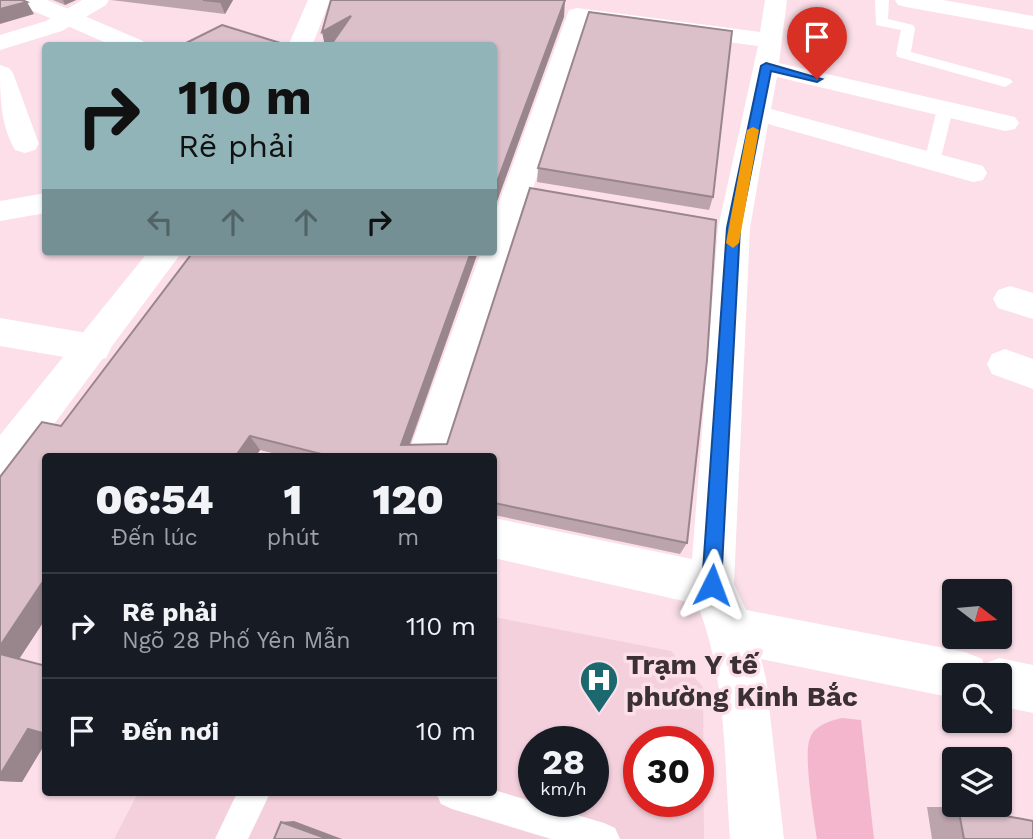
<!DOCTYPE html>
<html lang="vi">
<head>
<meta charset="utf-8">
<style>
  :root { --surface:#171b24; --page:#20242c; --text:#f1f3f6; --muted:#9ea1a6; --line:#363941 }
  body { margin:0; font-family:"Work Sans",sans-serif; background:var(--page); color:var(--text); height:100vh; display:flex; flex-direction:column; font-size:26px; white-space:nowrap }
  * { box-sizing:border-box; margin:0 }
  p { font-size:23px; color:var(--muted) }
  .icon { flex:none; width:38px; height:38px; fill:none; stroke:currentColor; stroke-width:2; stroke-linecap:round; stroke-linejoin:round }
  .map { position:relative; flex:1; overflow:hidden }
  .details { position:absolute; left:42px; top:453px; width:455px; height:343px; display:flex; flex-direction:column; background:var(--surface); border-radius:7px; box-shadow:0 2px 5px #0004 }
  .details>* { flex:none }
  .banner { position:absolute; left:42px; top:42px; width:455px; height:214px; border-radius:7px; box-shadow:0 2px 5px #0004; background:#91b4b9; color:#111; overflow:hidden }
  .needle { width:46px; rotate:106deg }
  .tools { position:absolute; left:942px; top:579px; display:grid; gap:14px }
  .tools a { display:grid; place-items:center; width:70px; height:70px; border-radius:7px; background:var(--surface); box-shadow:0 2px 5px #0004; font-size:35px }
  .speed { position:absolute; left:518px; top:726px; display:flex; gap:14px; font-size:35px; font-weight:700; text-align:center }
  .speed>* { display:grid; place-content:center; width:91px; height:91px; border-radius:50%; background:var(--surface); box-shadow:0 2px 5px #0004; line-height:1 }
  .speed small { font-size:18px; font-weight:400 }
  .speed .limit { border:10px solid #d22; background:#fff; color:#111 }
  .pin { position:absolute; display:grid; place-items:center; width:60px; height:60px; color:#fff; margin:-72px -30px; border-radius:50% 50% 50% 0; rotate:-45deg; box-shadow:0 0 7px #0007 }
  .pin .icon { rotate:45deg }
  .me { position:absolute; width:77px; margin:-38px; rotate:3deg; stroke-linejoin:round; filter:drop-shadow(0 0 5px #0008) }
  .turn { display:flex; align-items:center; gap:24px; height:147px; padding:0 21px; font-size:32px }
  .turn .icon { width:91px; height:91px; stroke-width:2.5 }
  .turn b { display:block; font-size:49px; line-height:60px }
  .lanes { display:flex; align-items:center; height:66px; padding:0 21px; background:#0003; justify-content:center; gap:35px; direction:ltr }
  .lanes .off { opacity:.35 }
  .eta { display:flex; justify-content:space-evenly; align-items:center; height:119px; text-align:center }
  .eta b { font-size:42px; font-weight:800; line-height:49px }
  ul { padding:0; list-style:none }
  li { display:flex; align-items:center; gap:21px; height:105px; padding:0 21px; border-top:2px solid var(--line) }
  li div { flex:1 }
  li b { display:block; font-size:26px }
  li em { font-style:normal }
  .map>svg:first-child { display:block }
</style>
</head>
<body>
<div class="map">
<svg width="1033" height="839" viewBox="0 0 1033 839">
  <rect width="100%" height="100%" fill="#fcdfe9"/>
  <path fill="#f4d0dd" fill-rule="evenodd" d="M494,617L671,651L703,687L704,839H114L138,793H494ZM534,742H593V802H534ZM639,742H698V802H639Z"/>
  <path fill="#f4b6cd" d="M842,718L861,720L874,839H817C814,819 803,754 810,738C815,725 830,721 842,718Z"/>
  <g fill="none" stroke-linecap="round" stroke-linejoin="round">
    <g fill="#fff" fill-rule="evenodd">
      <polygon points="875,0 889,0 888,19 913,25 915,28 911,52 1010,79 1013,82 1005,87 898,57 896,54 901,30 876,25"/>
      <polygon points="945,104 953,109 940,162 932,167 924,162 937,109"/>
      <polygon points="494,790 604,823 615,828 620,839 551,839 452,809 441,804 436,793 494,793"/>
      <polygon points="237,793 270,793 248,839 215,839"/>
    </g>
    <g fill="#fff" fill-rule="evenodd">
      <polygon points="17,0 47,0 143,41 146,46 113,46 20,5"/>
      <path d="M765,0H787L779,63L1015,117L1019,123L1015,129L1005,131L777,77L771,109L983,166L987,173L983,180L973,182L768,124L750,228L734,584L746,610L965,652L982,659L984,664L999,658L1033,665V713L999,706V676H954V698L761,659L766,679L784,839H730C724,761 727,677 697,604L494,558V518L692,559L718,228L758,46L586,23L447,457H407L481,252H494V216L569,10L577,8L760,32Z"/>
      <polygon points="895,0 943,0 1033,16 1033,30 906,7 898,5"/>
      <path d="M0,65L9,68L13,73L39,144L35,150L25,153L15,150C0,125 0,94 0,65Z"/>
      <polygon points="46,193 46,213 0,221 0,201"/>
      <polygon points="1010,286 1033,293 1033,319 998,308 993,299 998,290"/>
      <polygon points="0,318 93,334 106,338 111,348 106,358 93,362 0,346"/>
      <polygon points="1005,349 1033,359 1033,389 992,374 987,364 992,354"/>
    </g>
    <g fill="#fff" fill-rule="evenodd">
      <polygon points="82,0 109,0 106,5 62,31 0,50 0,35 46,21"/>
      <polygon points="308,0 330,0 312,46 288,46"/>
      <polygon points="148,252 182,252 14,478 0,483 0,435"/>
    </g>
  </g>
  <g fill="#bca4ad">
    <polygon points="53,0 76,0 65,5"/>
    <polygon points="111,0 233,0 225,14"/>
    <polygon points="538,168 713,197 709,210 537,182"/>
    <polygon points="530,188 716,220 707,360 687,543 680,554 494,515 494,457 288,457 260,450 255,457 46,457 46,618 19,659 46,666 46,742 22,782 0,781 0,477 42,422 61,426 193,252 478,252 410,445 447,444"/>
    <polygon points="927,807 958,807 1033,839 932,839"/>
  </g>
  <g fill="#99868d">
    <polygon points="63,0 76,0 65,5"/>
    <polygon points="221,0 233,0 225,14 220,2"/>
    <polygon points="565,0 564,17 494,210 494,190"/>
    <polygon points="27,2 34,14 0,24 0,9"/>
    <polygon points="351,16 333,46 325,46 322,32"/>
    <polygon points="471,252 478,252 405,457 401,445"/>
    <polygon points="250,436 260,450 255,457 235,457"/>
    <polygon points="42,583 46,585 46,618 19,659 0,654 0,646"/>
    <polygon points="28,729 46,732 46,742 22,782 0,781 0,775"/>
    <polygon points="294,821 342,839 328,839 281,822"/>
  </g>
  <g fill="#dbbfc9" stroke="#99868d" stroke-width="2">
    <polygon points="0,0 22,0 27,2 0,9"/>
    <polygon points="203,0 221,0 220,2"/>
    <polygon points="331,0 565,0 494,190 494,46 330,46 351,16 322,32"/>
    <polygon points="589,12 732,31 713,197 538,168"/>
    <polygon points="222,25 290,46 180,46"/>
    <polygon points="530,188 716,220 707,360 687,543 494,503 494,457 333,457 250,436 235,457 46,457 46,584 42,583 0,646 0,477 42,422 61,426 193,252 471,252 401,445 447,444"/>
    <polygon points="0,654 46,666 46,734 28,729 0,775"/>
    <polygon points="958,807 1033,821 1033,839 964,839"/>
    <polygon points="281,822 328,839 274,839"/>
  </g>
  <polygon fill="#1a73e8" stroke="#114b97" stroke-width="2" points="766,63 822,79 817,82 771,71 740,228 721,585 718,592 712,594 705,592 702,585 727,228 761,66"/>
  <polygon fill="#f59e0b" points="753,127 759,130 739,243 733,248 726,243 747,130"/>
  <defs>
    <g id="hospital-pin" transform="scale(2.0125)"><path d="M0 17L-7.5 6A9.5 9.5 0 1 1 7.5 6Z" fill="#1c686f" stroke="#fcdfe9"/><path d="M-5-5h3v3.5h4V-5h3V5h-3V1.5h-4V5h-3Z" fill="#fff"/></g>
  </defs>
  <g fill-rule="evenodd">
    <use href="#hospital-pin" x="599" y="680"/>
  </g>
  <g text-anchor="middle" stroke-width="7" stroke-linejoin="round" paint-order="stroke">
    <g font-size="28" font-weight="bold" fill="#3b3134" stroke="#fcdfe9" text-anchor="start">
      <text x="626" y="674">Trạm Y tế<tspan x="626" dy="32">phường Kinh Bắc</tspan></text>
    </g>
  </g>
</svg>
<div class="tools">
<a><svg class="needle" viewBox="-14 -14 28 28"><path d="M0-13l5 13h-10z" fill="#e53935"/><path d="M0 13l5-13h-10z" fill="#9ea1a6"/></svg></a>
<a><svg class="icon" aria-label="search" viewBox="0 0 24 24"><circle cx="10" cy="10" r="6"/><path d="M15 15l6 6"/></svg></a>
<a><svg class="icon" aria-label="layers" viewBox="0 0 24 24"><path d="M12 4l9 5-9 5-9-5zM3 14l9 5 9-5"/></svg></a>
</div>
<div class="speed"><div>28<small>km/h</small></div><div class="limit">30</div></div>
<div class="pin" style="left:817px;top:79px;background:#d93025"><svg class="icon" aria-label="arrive" viewBox="0 0 24 24"><path d="M6 21V4h12l-3 4 3 4H6"/></svg></div>
<svg class="me" style="left:712px;top:585px" viewBox="-20 -20 40 40"><path d="M0-17L14 15 0 8-14 15z" fill="#1a73e8" stroke="#fff" stroke-width="4"/></svg>
<div class="banner">
<div class="turn"><svg class="icon" aria-label="right" viewBox="0 0 24 24"><path d="M7 20v-9h11M14 6l5 5-5 5"/></svg><div><b>110 m</b>Rẽ phải</div></div>
<div class="lanes"><svg class="icon off" aria-label="left" viewBox="0 0 24 24"><path d="M17 20v-9H6M10 6l-5 5 5 5"/></svg><svg class="icon off" aria-label="ahead" viewBox="0 0 24 24"><path d="M12 20V5M6 11l6-6 6 6"/></svg><svg class="icon off" aria-label="ahead" viewBox="0 0 24 24"><path d="M12 20V5M6 11l6-6 6 6"/></svg><svg class="icon" aria-label="right" viewBox="0 0 24 24"><path d="M7 20v-9h11M14 6l5 5-5 5"/></svg></div>
</div>
<section class="details">
<div class="eta">
<div><b>06:54</b><p>Đến lúc</p></div>
<div><b>1</b><p>phút</p></div>
<div><b>120</b><p>m</p></div>
</div>
<ul>
<li><svg class="icon" aria-label="right" viewBox="0 0 24 24"><path d="M7 20v-9h11M14 6l5 5-5 5"/></svg><div><b>Rẽ phải</b><p>Ngõ 28 Phố Yên Mẫn</p></div><em>110 m</em></li>
<li><svg class="icon" aria-label="arrive" viewBox="0 0 24 24"><path d="M6 21V4h12l-3 4 3 4H6"/></svg><div><b>Đến nơi</b></div><em>10 m</em></li>
</ul>
</section>
</div>
</body>
</html>
